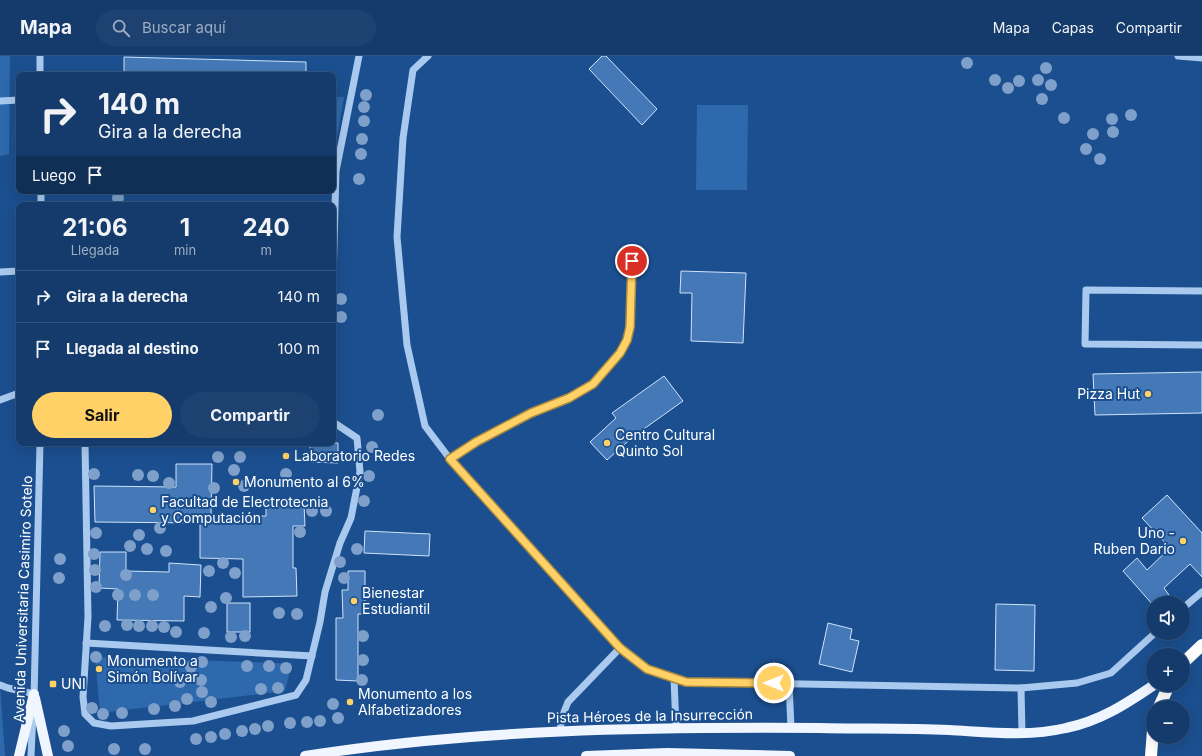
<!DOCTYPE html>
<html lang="es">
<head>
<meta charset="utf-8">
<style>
  :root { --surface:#143b6b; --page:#1d4271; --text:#f1f3f6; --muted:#9dadc1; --line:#33557e; --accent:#ffd166 }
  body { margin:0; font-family:Inter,sans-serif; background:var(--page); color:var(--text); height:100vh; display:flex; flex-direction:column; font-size:15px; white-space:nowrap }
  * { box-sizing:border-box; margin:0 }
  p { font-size:13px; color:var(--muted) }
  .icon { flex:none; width:22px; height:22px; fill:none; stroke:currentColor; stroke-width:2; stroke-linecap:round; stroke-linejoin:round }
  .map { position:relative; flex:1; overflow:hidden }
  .side { position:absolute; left:16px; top:146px; width:320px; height:244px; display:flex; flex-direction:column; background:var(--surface); border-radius:8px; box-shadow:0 4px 16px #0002,0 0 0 1px var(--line) }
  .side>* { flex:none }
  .top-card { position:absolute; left:16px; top:16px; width:320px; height:122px; border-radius:8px; box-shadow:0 4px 16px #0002,0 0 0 1px var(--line); background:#143b6b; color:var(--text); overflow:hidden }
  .fabs { position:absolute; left:1146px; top:540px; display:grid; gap:8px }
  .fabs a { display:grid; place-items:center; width:44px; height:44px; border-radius:50%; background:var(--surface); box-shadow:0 4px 16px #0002,0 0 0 1px var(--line); font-size:20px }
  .pin { position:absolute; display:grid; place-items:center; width:34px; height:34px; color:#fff; margin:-17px; border:2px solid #fff; border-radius:50%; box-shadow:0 1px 4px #0007 }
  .me { position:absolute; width:44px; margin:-22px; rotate:270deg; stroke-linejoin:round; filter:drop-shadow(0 0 3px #0008) }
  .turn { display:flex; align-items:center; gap:14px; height:84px; padding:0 16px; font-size:18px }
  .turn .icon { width:52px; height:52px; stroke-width:2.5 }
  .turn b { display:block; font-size:28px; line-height:34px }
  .then { display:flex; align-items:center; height:38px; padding:0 16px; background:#0003; gap:8px; font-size:15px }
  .eta { display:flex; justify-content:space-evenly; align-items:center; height:68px; text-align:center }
  .eta b { font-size:24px; font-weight:700; line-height:28px }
  .primary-button { display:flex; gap:8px; margin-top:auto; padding:8px 16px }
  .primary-button a { flex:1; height:46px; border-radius:24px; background:var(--accent); color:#111; font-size:16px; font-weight:700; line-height:46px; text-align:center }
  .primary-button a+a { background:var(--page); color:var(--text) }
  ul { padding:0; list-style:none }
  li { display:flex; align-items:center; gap:12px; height:52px; padding:0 16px; border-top:1px solid var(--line) }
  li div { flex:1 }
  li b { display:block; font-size:15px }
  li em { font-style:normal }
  header { display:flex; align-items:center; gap:24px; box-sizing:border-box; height:56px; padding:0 20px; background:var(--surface); border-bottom:1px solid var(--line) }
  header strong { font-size:19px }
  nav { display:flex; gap:22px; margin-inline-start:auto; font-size:14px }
  .search { width:280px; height:36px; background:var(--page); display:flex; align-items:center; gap:10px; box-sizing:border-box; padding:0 14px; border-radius:22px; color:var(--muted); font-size:15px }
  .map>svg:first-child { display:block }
</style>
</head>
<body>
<header>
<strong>Mapa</strong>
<div class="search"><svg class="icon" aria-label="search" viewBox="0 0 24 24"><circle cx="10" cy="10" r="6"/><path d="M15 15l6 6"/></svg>Buscar aquí</div>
<nav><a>Mapa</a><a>Capas</a><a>Compartir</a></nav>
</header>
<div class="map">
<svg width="1202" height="700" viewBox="0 0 1202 700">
  <rect width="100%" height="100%" fill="#1b4f8f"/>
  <g fill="#2e69ad">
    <polygon points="0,0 10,0 9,98 0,100"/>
    <polygon points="333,41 344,41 333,103"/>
    <polygon points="697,49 748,49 747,134 696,134"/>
    <polygon points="95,601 275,607 292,607 285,635 100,657"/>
    <polygon points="0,629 5,700 0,700"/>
  </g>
  <g fill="#4478b7" stroke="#cfe3fa">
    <polygon points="602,0 606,0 657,53 642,69 589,13"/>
    <polygon points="124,1 306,6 306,19 124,19"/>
    <polygon points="681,215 746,217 743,287 691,285 692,237 680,237"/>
    <polygon points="1202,316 1202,357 1095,359 1093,318"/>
    <polygon points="664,320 683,345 634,380 607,404 590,386 616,362 612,357"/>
    <polygon points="310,387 338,387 338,407 310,406"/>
    <polygon points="176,408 212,408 211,460 266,460 266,448 304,448 305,470 293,470 293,512 296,512 297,540 243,541 243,503 200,502 200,467 95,466 94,430 176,431"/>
    <polygon points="1167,439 1202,477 1202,521 1190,508 1164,532 1169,539 1160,547 1153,547 1153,549 1123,515 1137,502 1147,514 1170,492 1142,462"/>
    <polygon points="365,475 430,478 429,500 364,497"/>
    <polygon points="100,496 126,496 126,515 169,516 169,507 201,509 200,541 184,540 184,565 117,564 118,533 99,532"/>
    <polygon points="348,515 365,515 365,558 358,558 358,625 336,624 336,562 343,562 342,534 348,534"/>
    <rect x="227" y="547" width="23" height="29"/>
    <polygon points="996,548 1035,549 1034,615 995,614"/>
    <polygon points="828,567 852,573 850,583 859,585 852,616 819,608"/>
  </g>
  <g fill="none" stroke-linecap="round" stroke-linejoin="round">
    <g stroke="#a9c9ee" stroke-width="7">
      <polyline points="428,0 413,14 403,82 397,181 407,289 425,370 450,403 620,592 647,613 686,626 1021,632 1077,627 1111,617 1155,577"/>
      <polyline points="1178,0 1202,2"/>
      <polyline points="40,19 40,0"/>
      <polyline points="0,45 19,44"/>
      <polyline points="41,135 41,149"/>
      <polyline points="0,216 19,215"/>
      <polyline points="333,225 336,115 359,0"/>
      <polyline points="1202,235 1086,234 1085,288 1202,289"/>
      <polyline points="0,344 19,337"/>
      <polyline points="85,387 88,561 83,641 85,658 94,667 111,670 193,665 296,639 306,624 320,566 325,536 340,487 351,462 360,416 357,382 333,366"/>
      <polyline points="450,403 476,386 531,357 569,342 593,328 620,297 627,284 630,271 632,205"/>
      <polyline points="1183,552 1202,536"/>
      <polyline points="86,587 312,600"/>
      <polyline points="674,622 676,672"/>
      <polyline points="789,627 791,672"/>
      <polyline points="0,629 8,632 34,638"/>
      <polyline points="1021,632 1022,677"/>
      <polyline points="34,642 40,387"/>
      <polyline points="560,675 562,661 568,646 620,592"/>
      <polyline points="31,700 33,656"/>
    </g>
    <g stroke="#f0f6ff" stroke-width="10">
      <polyline points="35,642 48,700"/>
      <polyline points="19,700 34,638"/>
      <path d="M305,700C474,673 647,671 819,672C862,673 906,672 949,674C987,676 1028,681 1066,672C1100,665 1126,648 1154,629"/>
      <polyline points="586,700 667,697 790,700"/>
    </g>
    <g stroke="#fff" stroke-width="12">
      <polyline points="1183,607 1202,589"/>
      <polyline points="1159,651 1169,629"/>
      <polyline points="1151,700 1153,674"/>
    </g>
  </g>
  <g fill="#7ea0ca">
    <circle cx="967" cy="7" r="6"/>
    <circle cx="1046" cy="12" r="6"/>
    <circle cx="995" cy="24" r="6"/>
    <circle cx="1038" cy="24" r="6"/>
    <circle cx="1019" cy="25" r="6"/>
    <circle cx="1051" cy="29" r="6"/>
    <circle cx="1008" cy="32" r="6"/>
    <circle cx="366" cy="39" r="6"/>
    <circle cx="1042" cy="43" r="6"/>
    <circle cx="364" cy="51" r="6"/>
    <circle cx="1131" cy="59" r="6"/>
    <circle cx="1064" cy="62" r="6"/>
    <circle cx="1112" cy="63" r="6"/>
    <circle cx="364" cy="65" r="6"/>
    <circle cx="1113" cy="76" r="6"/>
    <circle cx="1093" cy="78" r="6"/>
    <circle cx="362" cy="83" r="6"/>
    <circle cx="1086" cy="93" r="6"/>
    <circle cx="361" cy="98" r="6"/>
    <circle cx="1100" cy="103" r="6"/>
    <circle cx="359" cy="123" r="6"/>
    <circle cx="118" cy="142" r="6"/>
    <circle cx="341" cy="243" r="6"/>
    <circle cx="341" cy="261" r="6"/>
    <circle cx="378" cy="359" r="6"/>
    <circle cx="372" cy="391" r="6"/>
    <circle cx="218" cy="401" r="6"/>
    <circle cx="240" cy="401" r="6"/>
    <circle cx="234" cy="414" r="6"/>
    <circle cx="94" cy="418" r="6"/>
    <circle cx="286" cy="418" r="6"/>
    <circle cx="138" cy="419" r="6"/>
    <circle cx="153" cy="420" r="6"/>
    <circle cx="369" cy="420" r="6"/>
    <circle cx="169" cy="427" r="6"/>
    <circle cx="244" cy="430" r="6"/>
    <circle cx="214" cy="432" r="6"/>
    <circle cx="364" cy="445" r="6"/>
    <circle cx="312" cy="455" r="6"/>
    <circle cx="326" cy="455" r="6"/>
    <circle cx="160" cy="472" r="6"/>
    <circle cx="300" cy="476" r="6"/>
    <circle cx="96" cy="477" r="6"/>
    <circle cx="139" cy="479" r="6"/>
    <circle cx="130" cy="490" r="6"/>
    <circle cx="147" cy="493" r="6"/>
    <circle cx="357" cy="493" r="6"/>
    <circle cx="166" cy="495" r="6"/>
    <circle cx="94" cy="498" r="6"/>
    <circle cx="60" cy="503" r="6"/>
    <circle cx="340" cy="506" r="6"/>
    <circle cx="223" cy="507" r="6"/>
    <circle cx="95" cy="514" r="6"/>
    <circle cx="209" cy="515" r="6"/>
    <circle cx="235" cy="517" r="6"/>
    <circle cx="126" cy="519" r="6"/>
    <circle cx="59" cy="522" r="6"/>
    <circle cx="344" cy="522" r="6"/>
    <circle cx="96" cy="531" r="6"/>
    <circle cx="118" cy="539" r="6"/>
    <circle cx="135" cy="539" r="6"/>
    <circle cx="153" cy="539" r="6"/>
    <circle cx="226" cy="542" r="6"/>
    <circle cx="211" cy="551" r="6"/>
    <circle cx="279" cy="557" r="6"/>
    <circle cx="297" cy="558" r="6"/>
    <circle cx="127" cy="569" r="6"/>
    <circle cx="105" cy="570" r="6"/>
    <circle cx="139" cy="570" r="6"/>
    <circle cx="152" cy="570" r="6"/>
    <circle cx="164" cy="571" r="6"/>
    <circle cx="176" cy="576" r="6"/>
    <circle cx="204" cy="577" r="6"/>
    <circle cx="245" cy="580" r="6"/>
    <circle cx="363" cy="580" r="6"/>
    <circle cx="231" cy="581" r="6"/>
    <circle cx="96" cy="601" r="6"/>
    <circle cx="363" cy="604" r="6"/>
    <circle cx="202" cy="606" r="6"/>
    <circle cx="247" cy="610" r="6"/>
    <circle cx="269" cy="610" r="6"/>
    <circle cx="191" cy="611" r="6"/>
    <circle cx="286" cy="612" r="6"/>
    <circle cx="201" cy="624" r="6"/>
    <circle cx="362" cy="624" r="6"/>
    <circle cx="180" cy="626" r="6"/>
    <circle cx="278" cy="632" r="6"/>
    <circle cx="261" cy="633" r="6"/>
    <circle cx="202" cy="636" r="6"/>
    <circle cx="187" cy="643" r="6"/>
    <circle cx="211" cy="646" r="6"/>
    <circle cx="333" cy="648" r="6"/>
    <circle cx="175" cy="650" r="6"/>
    <circle cx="92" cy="652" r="6"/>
    <circle cx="154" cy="653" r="6"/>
    <circle cx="122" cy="657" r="6"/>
    <circle cx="103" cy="658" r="6"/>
    <circle cx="338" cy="662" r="6"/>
    <circle cx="320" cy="665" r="6"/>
    <circle cx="307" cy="666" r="6"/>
    <circle cx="290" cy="667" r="6"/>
    <circle cx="268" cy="670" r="6"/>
    <circle cx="255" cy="673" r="6"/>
    <circle cx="64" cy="675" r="6"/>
    <circle cx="242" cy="675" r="6"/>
    <circle cx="225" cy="678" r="6"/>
    <circle cx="211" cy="681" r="6"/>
    <circle cx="196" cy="683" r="6"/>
    <circle cx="68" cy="690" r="6"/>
    <circle cx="114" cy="693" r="6"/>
    <circle cx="145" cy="693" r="6"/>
  </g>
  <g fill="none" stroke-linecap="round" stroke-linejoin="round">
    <g stroke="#a68842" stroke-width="10">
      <polyline id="route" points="632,205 630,271 627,284 620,297 593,328 569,342 531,357 476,386 450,403 620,592 647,613 686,626 774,627"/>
    </g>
    <use href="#route" stroke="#ffd166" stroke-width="7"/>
  </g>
  <g fill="#ffd166" stroke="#1b4f8f" stroke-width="1.5">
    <circle cx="1148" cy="338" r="4"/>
    <circle cx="607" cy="387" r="4"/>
    <circle cx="286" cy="400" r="4"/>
    <circle cx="236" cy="426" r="4"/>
    <circle cx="153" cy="454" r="4"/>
    <circle cx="1183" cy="485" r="4"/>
    <circle cx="354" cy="545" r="4"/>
    <circle cx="99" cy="613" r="4"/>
    <rect x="49" y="624" width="8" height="8" rx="2"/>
    <circle cx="350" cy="646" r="4"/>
  </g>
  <g text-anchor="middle" stroke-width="4" stroke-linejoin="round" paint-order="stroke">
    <g font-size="14" fill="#fff" stroke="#1b4f8f" text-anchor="start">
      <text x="1140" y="343" text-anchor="end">Pizza Hut</text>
      <text x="615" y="384">Centro Cultural<tspan x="615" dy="16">Quinto Sol</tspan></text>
      <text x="294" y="405">Laboratorio Redes</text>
      <text x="244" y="431">Monumento al 6%</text>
      <text x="161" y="451">Facultad de Electrotecnia<tspan x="161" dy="16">y Computación</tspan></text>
      <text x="1175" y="482" text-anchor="end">Uno -<tspan x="1175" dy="16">Ruben Dario</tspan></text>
      <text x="362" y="542">Bienestar<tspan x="362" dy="16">Estudiantil</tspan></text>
      <text x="107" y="610">Monumento a<tspan x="107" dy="16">Simón Bolívar</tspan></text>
      <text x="61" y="633">UNI</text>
      <text x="358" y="643">Monumento a los<tspan x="358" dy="16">Alfabetizadores</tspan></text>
    </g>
    <g font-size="14" fill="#fff" stroke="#1b4f8f">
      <text transform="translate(23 543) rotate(-88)" y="5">Avenida Universitaria Casimiro Sotelo</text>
      <text transform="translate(650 660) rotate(-1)" y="5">Pista Héroes de la Insurrección</text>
    </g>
  </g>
</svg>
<div class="fabs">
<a><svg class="icon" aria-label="sound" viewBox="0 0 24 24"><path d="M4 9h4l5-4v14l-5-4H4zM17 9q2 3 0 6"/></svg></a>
<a>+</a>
<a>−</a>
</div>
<div class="pin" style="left:632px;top:205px;background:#d93025"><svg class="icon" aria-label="arrive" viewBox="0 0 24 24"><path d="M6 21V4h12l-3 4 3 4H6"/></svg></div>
<svg class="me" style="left:774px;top:627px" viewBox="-20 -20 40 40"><circle r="17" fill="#ffd166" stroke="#fff" stroke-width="3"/><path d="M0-11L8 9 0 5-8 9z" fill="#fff"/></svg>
<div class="top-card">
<div class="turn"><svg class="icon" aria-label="right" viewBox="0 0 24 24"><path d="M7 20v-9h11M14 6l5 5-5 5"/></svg><div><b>140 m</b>Gira a la derecha</div></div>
<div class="then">Luego<svg class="icon" aria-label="arrive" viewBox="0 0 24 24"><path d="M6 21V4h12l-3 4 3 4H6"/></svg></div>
</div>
<section class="side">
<div class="eta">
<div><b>21:06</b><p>Llegada</p></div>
<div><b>1</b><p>min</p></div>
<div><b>240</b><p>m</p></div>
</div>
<ul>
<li><svg class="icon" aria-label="right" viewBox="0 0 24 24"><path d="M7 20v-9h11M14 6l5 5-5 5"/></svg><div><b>Gira a la derecha</b></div><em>140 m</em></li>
<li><svg class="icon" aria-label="arrive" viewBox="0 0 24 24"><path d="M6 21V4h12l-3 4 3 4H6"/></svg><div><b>Llegada al destino</b></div><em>100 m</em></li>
</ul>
<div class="primary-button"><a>Salir</a><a>Compartir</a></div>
</section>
</div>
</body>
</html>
